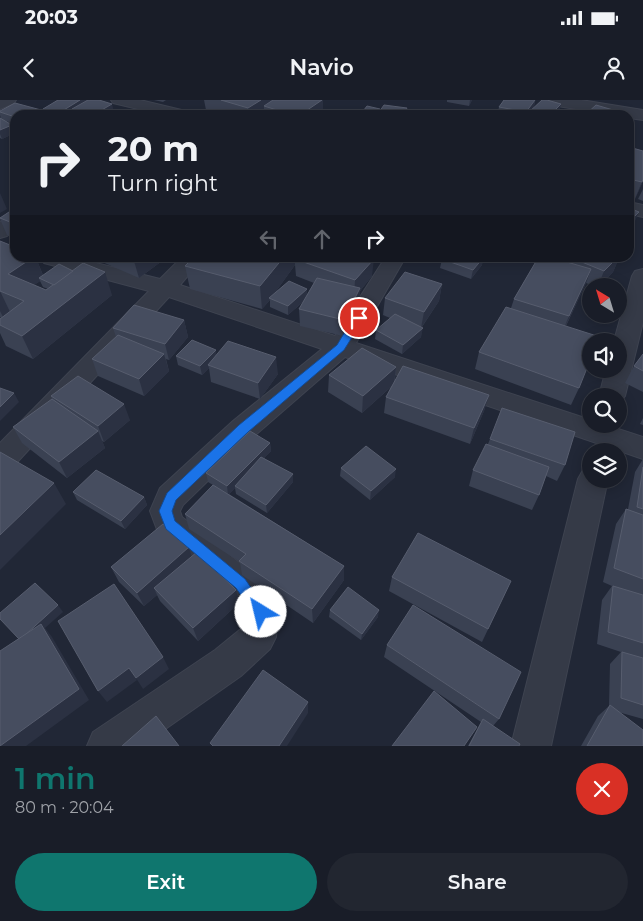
<!DOCTYPE html>
<html lang="en">
<head>
<meta charset="utf-8">
<style>
  :root { --surface:#191d28; --page:#222630; --text:#f1f3f6; --muted:#9fa2a8; --line:#373b45; --accent:#0f766e }
  body { margin:0; font-family:Montserrat,sans-serif; background:var(--page); color:var(--text); height:100vh; display:flex; flex-direction:column; font-size:19px; white-space:nowrap }
  * { box-sizing:border-box; margin:0 }
  p { font-size:16px; color:var(--muted) }
  .icon { flex:none; width:28px; height:28px; fill:none; stroke:currentColor; stroke-width:2; stroke-linecap:round; stroke-linejoin:round }
  .map { position:relative; height:646px; overflow:hidden }
  .panel { display:flex; flex-direction:column; background:var(--surface); flex:1 }
  .panel>* { flex:none }
  .hud { position:absolute; left:10px; top:10px; width:624px; height:152px; border-radius:15px; box-shadow:0 2px 12px #0003,0 0 0 1px var(--line); background:#191d28; color:var(--text); overflow:hidden }
  .needle { width:32px; rotate:322deg }
  .buttons { position:absolute; left:582px; top:178px; display:grid; gap:10px }
  .buttons a { display:grid; place-items:center; width:45px; height:45px; border-radius:50%; background:var(--surface); box-shadow:0 2px 12px #0003,0 0 0 1px var(--line); font-size:25px }
  .pin { position:absolute; display:grid; place-items:center; width:42px; height:42px; color:#fff; margin:-21px; border:2px solid #fff; border-radius:50%; box-shadow:0 1px 5px #0007 }
  .me { position:absolute; width:55px; margin:-28px; rotate:324deg; stroke-linejoin:round; filter:drop-shadow(0 0 4px #0008) }
  .turn { display:flex; align-items:center; gap:18px; height:105px; padding:0 15px; font-size:22px }
  .turn .icon { width:65px; height:65px; stroke-width:2.5 }
  .turn b { display:block; font-size:35px; line-height:42px }
  .lanes { display:flex; align-items:center; height:48px; padding:0 15px; background:#0003; justify-content:center; gap:25px; direction:ltr }
  .lanes .off { opacity:.35 }
  .round { display:grid; place-items:center; flex:none; width:52px; height:52px; border-radius:26px; background:var(--page) }
  .headline { display:flex; align-items:center; justify-content:space-between; height:85px; padding:0 15px }
  h1 { font-size:30px; font-weight:600; line-height:38px; color:var(--accent) }
  .primary-button { display:flex; gap:10px; margin-top:auto; padding:10px 15px }
  .primary-button a { flex:1; height:58px; border-radius:30px; background:var(--accent); color:#fff; font-size:20px; font-weight:600; line-height:58px; text-align:center }
  .primary-button a+a { background:var(--page); color:var(--text) }
  .status { display:flex; justify-content:space-between; align-items:center; height:35px; padding:0 25px; background:var(--surface); direction:ltr }
  .status svg { height:14px; fill:currentColor }
  header { display:flex; justify-content:space-between; align-items:center; height:65px; padding:0 15px; background:var(--surface); font-size:22px; font-weight:600 }
  .map>svg:first-child { display:block }
</style>
</head>
<body>
<div class="status"><b>20:03</b><svg viewBox="0 0 49 12"><path d="M0 12V9h3v3zM5 12V6h3v6zM10 12V3h3v9zM15 12V0h3v12zM26 1h20v11H26zM47 4h2v5h-2z"/></svg></div>
<header><svg class="icon" aria-label="back" viewBox="0 0 24 24"><path d="M15 5l-7 7 7 7"/></svg>Navio<svg class="icon" aria-label="person" viewBox="0 0 24 24"><circle cx="12" cy="8" r="4"/><path d="M4 21q1-7 8-7t8 7"/></svg></header>
<div class="map">
<svg width="643" height="646" viewBox="0 0 643 646">
  <rect width="100%" height="100%" fill="#212736"/>
  <g fill="none" stroke-linecap="round" stroke-linejoin="round">
    <g stroke="#3e4350" stroke-width="2">
      <g id="street">
        <polygon points="0,0 16,0 14,3 0,9"/>
        <polygon points="111,0 140,0 190,12 192,15 163,15 113,3"/>
        <polygon points="543,0 581,0 643,10 643,20 629,18 629,15 613,15 551,5 545,3"/>
        <polygon points="629,102 643,105 643,117 629,114"/>
        <polygon points="15,115 15,131 7,136 0,138 0,122 8,117"/>
        <polygon points="42,158 76,158 160,179 181,158 203,158 180,185 335,236 385,158 405,158 356,243 591,320 591,324 603,324 643,337 643,359 345,257 253,337 183,405 180,411 182,417 252,473 273,500 278,512 276,537 270,549 241,576 141,646 87,646 93,632 215,550 242,528 243,516 228,495 159,435 150,411 160,388 233,321 322,249 169,197 10,370 0,374 0,343 149,191 44,163"/>
        <polygon points="643,169 643,222 625,296 619,304 619,296 599,296 606,269 619,269 619,241 614,241 632,176 635,171"/>
        <polygon points="591,367 591,379 608,379 551,646 511,646 578,379 583,370"/>
      </g>
    </g>
    <use href="#street" fill="#353a47" fill-rule="evenodd"/>
  </g>
  <g fill="#3a4152" fill-rule="evenodd">
    <polygon points="58,0 86,0 87,1 114,12 123,15 74,15 73,14 71,15 15,15 15,24 6,21 12,25 15,33 2,39 0,38 0,18 1,19 0,15 0,11 44,11 43,9"/>
    <polygon points="154,0 166,0 163,2"/>
    <polygon points="204,0 323,0 323,14 322,15 264,15 264,14 262,15 221,15 206,10"/>
    <polygon points="447,0 472,0 469,6 447,2"/>
    <polygon points="504,0 535,0 534,7 532,10 561,4 559,12 555,15 497,15 499,7"/>
    <polygon points="629,47 643,51 643,81 635,99 629,97"/>
    <polygon points="15,59 15,72 12,71 9,63"/>
    <polygon points="643,89 643,101 638,99"/>
    <polygon points="15,108 15,138 7,135 0,119 0,118"/>
    <path d="M0,141L15,158H36L43,175L112,195L33,259L6,246L0,233V219L1,218L0,217ZM40,181L43,187L48,189L46,190L34,185Z"/>
    <polygon points="93,158 166,158 139,178"/>
    <path d="M193,158H370L372,176L360,191L359,205L343,236L300,226L299,209L304,201L288,215L270,207V200L262,209L190,189L185,166ZM295,165L296,176L314,183L307,195V189L274,194Z"/>
    <polygon points="483,158 482,165 471,179 440,168 442,159"/>
    <polygon points="538,158 619,158 613,172 599,186 593,186 586,183 566,226 579,288 571,305 475,269 479,252 511,208 514,199"/>
    <polygon points="442,184 439,201 422,227 421,237 402,254 375,239 376,230 390,218 383,215 385,198"/>
    <polygon points="184,220 188,237 169,260 166,259 169,271 144,296 98,276 92,259 116,237 113,228"/>
    <polygon points="643,254 643,292 625,283 634,266"/>
    <polygon points="217,255 278,274 260,299 211,282 209,268 202,275 178,265 176,256"/>
    <polygon points="396,267 395,281 489,295 484,311 470,344 384,313 386,297 391,287 362,313 328,292 329,275"/>
    <polygon points="51,296 130,320 104,342 102,341 105,348 67,378 22,343 13,327 52,299"/>
    <polygon points="643,318 643,325 640,324"/>
    <polygon points="490,339 565,365 557,381 546,376 539,395 532,410 469,386 473,370 488,344"/>
    <polygon points="270,343 271,351 264,358 293,382 267,413 236,394 235,388 229,394 344,466 344,480 313,523 242,475 240,462 189,429 185,414 213,385 208,382 206,373"/>
    <polygon points="643,359 643,619 618,612 643,646 581,646 598,616 609,606 610,564 621,552 597,544 602,500 612,486 603,482 616,424 626,409 628,409 635,372"/>
    <polygon points="341,368 395,377 370,400 340,376"/>
    <polygon points="73,392 144,397 147,405 125,429 77,400"/>
    <polygon points="192,456 239,503 198,541 160,501 157,495 144,506 119,482 111,467"/>
    <polygon points="392,477 511,481 482,542 389,491"/>
    <polygon points="330,510 378,517 361,540 329,517"/>
    <polygon points="387,545 499,619 493,626 519,646 468,646 481,622 384,557"/>
  </g>
  <g fill="#2b3142">
    <polygon points="80,0 86,0 88,5 72,9 73,14 71,15 60,15 59,13"/>
    <polygon points="261,0 283,0 264,6 264,14 262,15 249,15 248,8"/>
    <polygon points="322,0 323,0 323,14 322,15 300,15"/>
    <polygon points="470,0 472,0 469,6"/>
    <polygon points="535,0 534,7 529,13 528,13 528,15 526,15 526,12"/>
    <polygon points="112,4 114,12 109,15 93,15"/>
    <polygon points="561,4 559,12 555,15 550,15"/>
    <polygon points="407,8 407,15 403,15"/>
    <polygon points="12,25 15,33 2,39 0,34 0,30"/>
    <polygon points="643,79 643,81 635,99"/>
    <polygon points="0,93 7,109 0,113"/>
    <polygon points="639,112 635,121 629,127 629,125 631,120"/>
    <polygon points="32,158 36,158 44,178 39,178 40,181 18,197 8,174"/>
    <polygon points="139,158 166,158 139,178 134,161"/>
    <polygon points="283,158 301,158 295,159 295,165 271,198 269,198 270,200 262,209 260,186"/>
    <polygon points="483,158 482,165 471,179 473,170"/>
    <polygon points="617,158 619,158 613,172 599,186 598,186 604,171"/>
    <polygon points="374,159 372,176 360,191 359,205 343,236 344,220 354,197 355,180"/>
    <polygon points="591,169 585,186 562,233 569,216"/>
    <polygon points="105,172 112,195 33,259 22,236"/>
    <polygon points="442,184 439,201 421,228 424,212"/>
    <polygon points="307,189 307,198 288,215 288,206"/>
    <polygon points="0,191 11,214 4,219 0,211"/>
    <polygon points="184,220 188,237 169,260 165,244"/>
    <polygon points="423,228 421,237 402,254 403,245"/>
    <polygon points="216,250 217,259 208,265 209,268 202,275 200,266"/>
    <polygon points="164,254 169,271 144,296 139,279"/>
    <polygon points="276,257 278,274 260,299 258,283"/>
    <polygon points="396,267 394,284 362,313 363,296"/>
    <polygon points="14,293 19,302 0,321 0,307"/>
    <polygon points="489,295 484,311 470,344 474,328"/>
    <polygon points="124,304 130,320 104,342 98,326"/>
    <polygon points="98,331 105,348 67,378 59,362"/>
    <polygon points="270,343 271,351 236,387 235,386 235,388 228,395 227,386"/>
    <polygon points="396,369 395,377 370,400 371,391"/>
    <polygon points="293,374 293,382 267,413 266,405"/>
    <polygon points="54,383 66,404 0,470 0,435"/>
    <polygon points="144,397 147,405 125,429 121,421"/>
    <polygon points="189,447 193,462 154,488 157,495 144,506 137,493"/>
    <polygon points="344,466 344,480 313,523 312,509"/>
    <polygon points="236,490 239,503 198,541 193,528"/>
    <polygon points="58,505 63,512 45,528 52,537 89,600 26,646 0,646 20,539"/>
    <polygon points="379,510 378,517 361,540 362,534"/>
    <polygon points="163,557 169,569 143,589 136,578"/>
    <polygon points="129,568 137,580 107,602 98,591"/>
    <polygon points="308,602 308,613 287,646 279,646"/>
  </g>
  <g fill="#464d5f" stroke="#575d6e">
    <polygon points="58,0 80,0 59,13 43,9"/>
    <polygon points="88,0 99,0 112,4 93,15 72,9"/>
    <polygon points="221,0 261,0 248,8"/>
    <polygon points="273,0 322,0 300,15 293,15 264,6"/>
    <polygon points="504,0 535,0 526,12 499,7"/>
    <polygon points="542,0 547,0 561,4 550,15 535,15 528,13"/>
    <polygon points="15,3 56,14 55,15 15,15 15,17 0,12 0,11"/>
    <polygon points="384,5 407,8 403,15 377,15"/>
    <polygon points="596,5 620,12 617,15 585,15"/>
    <polygon points="367,6 380,9 376,15 360,15"/>
    <polygon points="106,10 123,15 96,15"/>
    <polygon points="332,11 353,14 353,15 329,15"/>
    <polygon points="416,12 428,15 413,15"/>
    <polygon points="0,18 12,25 0,30"/>
    <polygon points="629,47 643,51 643,79 642,82 629,79"/>
    <polygon points="15,59 15,65 9,63"/>
    <polygon points="15,108 15,124 0,118"/>
    <polygon points="629,108 639,112 631,120 629,119"/>
    <polygon points="0,141 15,147 15,158 32,158 8,174 46,190 83,163 105,172 22,236 0,225 0,219 24,201 0,191"/>
    <polygon points="126,158 139,158 134,161"/>
    <polygon points="193,158 283,158 260,186 185,166"/>
    <polygon points="297,158 370,158 374,159 355,180 295,159"/>
    <polygon points="443,158 483,158 473,170 442,159"/>
    <polygon points="538,158 553,158 591,169 569,216 514,199"/>
    <polygon points="572,158 617,158 604,171"/>
    <polygon points="59,164 73,171 54,185 39,178"/>
    <polygon points="405,172 442,184 424,212 385,198"/>
    <polygon points="317,178 360,188 344,220 299,209"/>
    <polygon points="289,181 307,189 288,206 269,198"/>
    <polygon points="134,205 184,220 165,244 113,228"/>
    <polygon points="506,207 600,237 598,241 591,241 591,258 579,288 479,252"/>
    <polygon points="395,214 423,228 403,245 376,230"/>
    <polygon points="118,235 164,254 139,279 92,259"/>
    <polygon points="192,240 216,250 200,266 176,256"/>
    <polygon points="228,241 276,257 258,283 208,265"/>
    <polygon points="362,248 396,267 363,296 329,275"/>
    <polygon points="643,254 643,271 634,266"/>
    <polygon points="403,266 489,295 474,328 386,297"/>
    <polygon points="78,276 124,304 98,326 51,296"/>
    <polygon points="0,288 14,293 0,307"/>
    <polygon points="52,299 98,331 59,362 13,327"/>
    <polygon points="502,308 575,332 565,365 490,339"/>
    <polygon points="250,331 270,343 227,386 206,373"/>
    <polygon points="486,344 549,367 539,395 473,370"/>
    <polygon points="366,346 396,369 371,391 341,368"/>
    <polygon points="0,352 54,383 0,435"/>
    <polygon points="261,357 293,374 266,405 235,386"/>
    <polygon points="643,367 643,409 637,407"/>
    <polygon points="96,370 144,397 121,421 73,392"/>
    <polygon points="213,385 344,466 312,509 239,461 246,454 185,414"/>
    <polygon points="626,409 643,415 643,479 614,468"/>
    <polygon points="163,424 189,447 137,493 111,467"/>
    <polygon points="418,433 511,481 488,529 392,477"/>
    <polygon points="197,452 236,490 193,528 154,488"/>
    <polygon points="35,483 58,505 24,536 19,539 0,519 0,513"/>
    <polygon points="114,484 163,557 136,578 129,568 98,591 58,521"/>
    <polygon points="613,486 643,495 643,543 608,532"/>
    <polygon points="348,487 379,510 362,534 330,510"/>
    <polygon points="413,505 521,572 499,619 387,545"/>
    <polygon points="41,524 79,589 0,646 0,551"/>
    <polygon points="622,552 643,558 643,605 621,598"/>
    <polygon points="263,570 308,602 279,646 213,646 210,643"/>
    <polygon points="434,591 477,627 464,646 392,646"/>
    <polygon points="610,605 643,630 643,646 587,646"/>
    <polygon points="156,616 179,646 122,646"/>
    <polygon points="483,619 520,644 519,646 469,646"/>
  </g>
  <polygon fill="#1a73e8" stroke="#114b97" points="355,215 359,215 364,218 344,250 248,332 176,400 172,411 175,421 245,479 268,512 266,517 261,519 256,517 236,488 166,429 159,411 167,393 239,325 337,245"/>
</svg>
<div class="buttons">
<a><svg class="needle" viewBox="-14 -14 28 28"><path d="M0-13l5 13h-10z" fill="#e53935"/><path d="M0 13l5-13h-10z" fill="#9fa2a8"/></svg></a>
<a><svg class="icon" aria-label="sound" viewBox="0 0 24 24"><path d="M4 9h4l5-4v14l-5-4H4zM17 9q2 3 0 6"/></svg></a>
<a><svg class="icon" aria-label="search" viewBox="0 0 24 24"><circle cx="10" cy="10" r="6"/><path d="M15 15l6 6"/></svg></a>
<a><svg class="icon" aria-label="layers" viewBox="0 0 24 24"><path d="M12 4l9 5-9 5-9-5zM3 14l9 5 9-5"/></svg></a>
</div>
<div class="pin" style="left:359px;top:218px;background:#d93025"><svg class="icon" aria-label="arrive" viewBox="0 0 24 24"><path d="M6 21V4h12l-3 4 3 4H6"/></svg></div>
<svg class="me" style="left:261px;top:512px" viewBox="-20 -20 40 40"><circle r="19" fill="#fff"/><path d="M0-13L10 11 0 6-10 11z" fill="#1a73e8"/></svg>
<div class="hud">
<div class="turn"><svg class="icon" aria-label="right" viewBox="0 0 24 24"><path d="M7 20v-9h11M14 6l5 5-5 5"/></svg><div><b>20 m</b>Turn right</div></div>
<div class="lanes"><svg class="icon off" aria-label="left" viewBox="0 0 24 24"><path d="M17 20v-9H6M10 6l-5 5 5 5"/></svg><svg class="icon off" aria-label="ahead" viewBox="0 0 24 24"><path d="M12 20V5M6 11l6-6 6 6"/></svg><svg class="icon" aria-label="right" viewBox="0 0 24 24"><path d="M7 20v-9h11M14 6l5 5-5 5"/></svg></div>
</div>
</div>
<section class="panel">
<div class="headline"><div><h1>1 min</h1><p>80 m · 20:04</p></div><a class="round" style="background:#d93025;color:#fff"><svg class="icon" aria-label="close" viewBox="0 0 24 24"><path d="M6 6l12 12M18 6L6 18"/></svg></a></div>
<div class="primary-button"><a>Exit</a><a>Share</a></div>
</section>
</body>
</html>
